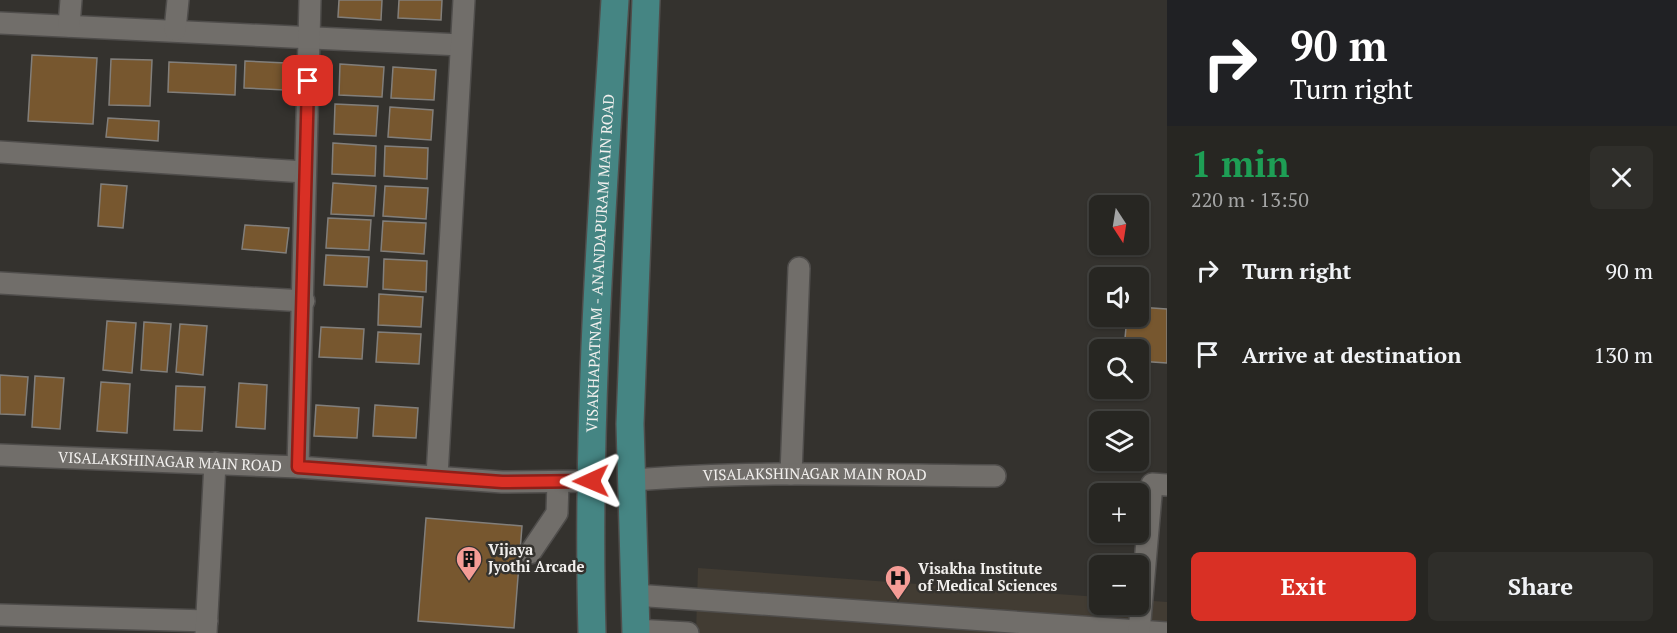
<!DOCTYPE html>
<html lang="en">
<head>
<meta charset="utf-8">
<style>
  :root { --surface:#272622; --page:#2f2e2a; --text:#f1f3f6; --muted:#a4a5a5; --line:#434340; --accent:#d93025 }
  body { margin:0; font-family:"PT Serif",serif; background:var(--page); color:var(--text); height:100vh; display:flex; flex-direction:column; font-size:22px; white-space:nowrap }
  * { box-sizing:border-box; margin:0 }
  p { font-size:20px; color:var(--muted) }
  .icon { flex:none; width:33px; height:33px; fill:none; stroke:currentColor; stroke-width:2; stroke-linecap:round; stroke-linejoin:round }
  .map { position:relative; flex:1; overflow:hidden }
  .drawer { display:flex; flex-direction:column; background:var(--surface); width:510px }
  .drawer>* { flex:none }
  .hud { background:#202124; color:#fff; overflow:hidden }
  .needle { width:39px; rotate:168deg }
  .controls { position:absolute; left:1089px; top:195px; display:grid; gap:12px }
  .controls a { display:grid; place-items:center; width:60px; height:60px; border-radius:9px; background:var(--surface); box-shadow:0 2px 4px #0004,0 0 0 2px var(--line); font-size:30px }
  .pin { position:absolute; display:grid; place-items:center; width:51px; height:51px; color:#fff; margin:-26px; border-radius:12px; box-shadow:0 3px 9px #0006 }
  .me { position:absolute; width:66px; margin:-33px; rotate:269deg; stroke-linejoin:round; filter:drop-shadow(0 0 4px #0008) }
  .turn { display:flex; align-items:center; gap:21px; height:126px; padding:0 24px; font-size:27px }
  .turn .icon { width:78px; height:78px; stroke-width:2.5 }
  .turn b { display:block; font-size:42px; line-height:51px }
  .round { display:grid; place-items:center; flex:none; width:63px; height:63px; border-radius:9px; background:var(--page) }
  .head { display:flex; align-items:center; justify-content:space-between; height:102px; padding:0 24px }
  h1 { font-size:36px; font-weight:700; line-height:45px; color:#1e9e55 }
  .primary-button { display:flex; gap:12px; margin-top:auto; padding:12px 24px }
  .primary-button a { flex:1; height:69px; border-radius:9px; background:var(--accent); color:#fff; font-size:24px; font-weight:700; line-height:69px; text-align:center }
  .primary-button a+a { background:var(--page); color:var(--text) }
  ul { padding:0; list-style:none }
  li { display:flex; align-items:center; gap:18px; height:84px; padding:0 24px }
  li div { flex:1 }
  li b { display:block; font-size:22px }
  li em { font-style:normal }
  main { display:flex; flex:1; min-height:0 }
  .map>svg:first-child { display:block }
</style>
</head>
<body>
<main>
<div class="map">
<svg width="1167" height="633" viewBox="0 0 1167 633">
  <rect width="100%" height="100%" fill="#34322e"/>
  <polygon fill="#423c33" points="698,568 1099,597 1100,604 1138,604 1139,600 1167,602 1167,633 696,633"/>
  <g fill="#77572f" stroke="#827f7b" stroke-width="1.5">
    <polygon points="339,0 382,0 381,20 338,17"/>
    <polygon points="399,0 442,0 441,20 398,18"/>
    <polygon points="32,55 97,58 93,124 28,121"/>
    <polygon points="111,59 152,60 150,106 109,105"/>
    <polygon points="245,61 286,63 285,90 244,88"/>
    <polygon points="169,62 236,65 235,95 168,92"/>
    <polygon points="340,64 384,67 382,97 339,95"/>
    <polygon points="393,67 436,70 434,100 391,98"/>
    <polygon points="335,104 378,106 376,136 334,134"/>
    <polygon points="390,107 433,110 431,140 388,137"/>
    <polygon points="108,118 159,121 158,141 106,137"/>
    <polygon points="333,143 376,146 375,176 332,174"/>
    <polygon points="385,146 428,148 427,179 384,176"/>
    <polygon points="333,183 376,186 374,216 331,214"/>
    <polygon points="101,184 127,186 123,228 98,226"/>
    <polygon points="385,186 428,188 426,219 383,216"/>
    <polygon points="328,218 371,220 369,250 326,248"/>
    <polygon points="383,221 426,223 424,254 381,251"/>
    <polygon points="245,225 289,228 286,253 242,249"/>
    <polygon points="326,255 369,257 367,287 324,285"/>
    <polygon points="384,259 427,261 426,292 383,289"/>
    <polygon points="379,294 423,297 421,327 378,325"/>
    <polygon points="1138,307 1167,309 1167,363 1138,361 1138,350 1124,350 1127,316 1138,316"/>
    <polygon points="107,321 136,323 132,373 103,370"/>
    <polygon points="144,322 171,324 167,372 141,370"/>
    <polygon points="180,324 207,326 203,375 176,372"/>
    <polygon points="321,327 364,329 362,359 319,357"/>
    <polygon points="378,332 421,334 419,364 376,362"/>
    <polygon points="0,375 28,377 25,415 0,414"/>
    <polygon points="35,376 64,378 60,429 32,427"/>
    <polygon points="101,382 130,384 127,433 97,431"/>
    <polygon points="239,383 267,385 265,429 236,427"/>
    <polygon points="176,386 205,387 202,431 174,430"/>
    <polygon points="316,405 359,408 357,438 314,436"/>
    <polygon points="375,405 418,408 416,438 373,436"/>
    <polygon points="426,518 522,526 514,628 418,621"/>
  </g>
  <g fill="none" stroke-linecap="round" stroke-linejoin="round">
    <g stroke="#4f4d4b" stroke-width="24">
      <g id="minor">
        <polyline points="0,23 461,45"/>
        <polyline points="69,26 71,0"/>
        <polyline points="175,30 178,0"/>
        <polyline points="0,152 305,172"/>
        <polyline points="0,283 304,301"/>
        <path id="s1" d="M0,455L298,467L502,482L591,481"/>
        <polyline points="298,467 310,0"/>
        <polyline points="791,474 799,268"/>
        <polyline points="437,476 464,0"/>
        <path id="s2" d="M633,480C753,470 874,475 995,476"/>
        <polyline points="530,553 557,513 558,482"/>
        <polyline points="635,595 1167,633"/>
        <polyline points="0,615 207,621"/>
        <polyline points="636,630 688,633"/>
        <polyline points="1139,632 1152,484 1167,485"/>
        <polyline points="206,633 215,463"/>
      </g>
    </g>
    <g stroke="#4f4d4b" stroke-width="30">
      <g id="major">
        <path id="s3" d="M592,633C586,422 602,210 615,0"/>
        <polyline points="636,633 630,424 646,0"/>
      </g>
    </g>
    <use href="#minor" stroke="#716e6a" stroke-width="21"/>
    <use href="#major" stroke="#458583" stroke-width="27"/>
  </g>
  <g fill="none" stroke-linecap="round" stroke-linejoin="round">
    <g stroke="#8d1f18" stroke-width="15">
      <polyline id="route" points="308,81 298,467 502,482 591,481"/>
    </g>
    <use href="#route" stroke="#d93025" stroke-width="10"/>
  </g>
  <defs>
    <g id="building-pin" transform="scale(1.35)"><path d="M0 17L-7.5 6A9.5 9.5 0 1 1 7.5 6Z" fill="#f59c96" stroke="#34322e"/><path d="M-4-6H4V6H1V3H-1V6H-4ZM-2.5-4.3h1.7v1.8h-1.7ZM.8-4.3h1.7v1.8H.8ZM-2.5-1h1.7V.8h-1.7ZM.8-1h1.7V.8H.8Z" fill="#111"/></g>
    <g id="hospital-pin" transform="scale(1.35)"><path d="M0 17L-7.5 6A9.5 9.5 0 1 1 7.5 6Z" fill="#f59c96" stroke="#34322e"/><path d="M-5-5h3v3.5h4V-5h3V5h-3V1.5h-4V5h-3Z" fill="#111"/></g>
  </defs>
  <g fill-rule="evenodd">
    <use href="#building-pin" x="469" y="559"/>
    <use href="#hospital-pin" x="898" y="578"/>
  </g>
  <g text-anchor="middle" stroke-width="5" stroke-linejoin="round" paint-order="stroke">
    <g font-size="15" fill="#f2f0ee" stroke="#34322e">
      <text dy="5" stroke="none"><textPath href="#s3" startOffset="370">VISAKHAPATNAM - ANANDAPURAM MAIN ROAD</textPath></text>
      <text dy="5" stroke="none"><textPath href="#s1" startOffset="170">VISALAKSHINAGAR MAIN ROAD</textPath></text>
      <text dy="5" stroke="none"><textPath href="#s2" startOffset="182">VISALAKSHINAGAR MAIN ROAD</textPath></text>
    </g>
    <g font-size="15" font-weight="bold" fill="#f2f0ee" stroke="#34322e" text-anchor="start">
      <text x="488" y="555">Vijaya<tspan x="488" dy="17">Jyothi Arcade</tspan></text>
      <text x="918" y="574">Visakha Institute<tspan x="918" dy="17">of Medical Sciences</tspan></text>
    </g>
  </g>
</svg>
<div class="controls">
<a><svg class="needle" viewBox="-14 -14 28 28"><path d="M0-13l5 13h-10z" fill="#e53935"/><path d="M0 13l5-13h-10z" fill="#a4a5a5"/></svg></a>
<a><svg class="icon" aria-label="sound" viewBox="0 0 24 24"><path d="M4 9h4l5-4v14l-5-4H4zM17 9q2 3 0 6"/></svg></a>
<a><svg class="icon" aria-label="search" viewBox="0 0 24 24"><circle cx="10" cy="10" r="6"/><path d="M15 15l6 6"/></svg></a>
<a><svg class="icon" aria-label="layers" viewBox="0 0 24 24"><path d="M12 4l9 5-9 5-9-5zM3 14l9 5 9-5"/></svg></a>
<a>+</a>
<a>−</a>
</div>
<div class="pin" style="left:308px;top:81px;background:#d93025"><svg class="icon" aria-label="arrive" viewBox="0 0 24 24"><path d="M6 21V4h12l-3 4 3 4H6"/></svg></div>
<svg class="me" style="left:591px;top:481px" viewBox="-20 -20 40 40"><path d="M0-17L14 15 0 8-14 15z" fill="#d93025" stroke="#fff" stroke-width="4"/></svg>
</div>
<section class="drawer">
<div class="hud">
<div class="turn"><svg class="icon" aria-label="right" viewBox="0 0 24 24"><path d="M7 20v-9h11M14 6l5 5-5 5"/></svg><div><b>90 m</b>Turn right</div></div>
</div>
<div class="head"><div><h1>1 min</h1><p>220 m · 13:50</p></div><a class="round"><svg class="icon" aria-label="close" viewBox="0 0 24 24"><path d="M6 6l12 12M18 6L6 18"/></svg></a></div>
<ul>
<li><svg class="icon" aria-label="right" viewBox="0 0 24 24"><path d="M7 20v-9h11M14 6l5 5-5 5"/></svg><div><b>Turn right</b></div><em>90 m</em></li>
<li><svg class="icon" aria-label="arrive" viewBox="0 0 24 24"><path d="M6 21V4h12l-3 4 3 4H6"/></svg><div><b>Arrive at destination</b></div><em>130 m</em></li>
</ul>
<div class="primary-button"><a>Exit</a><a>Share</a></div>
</section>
</main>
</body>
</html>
